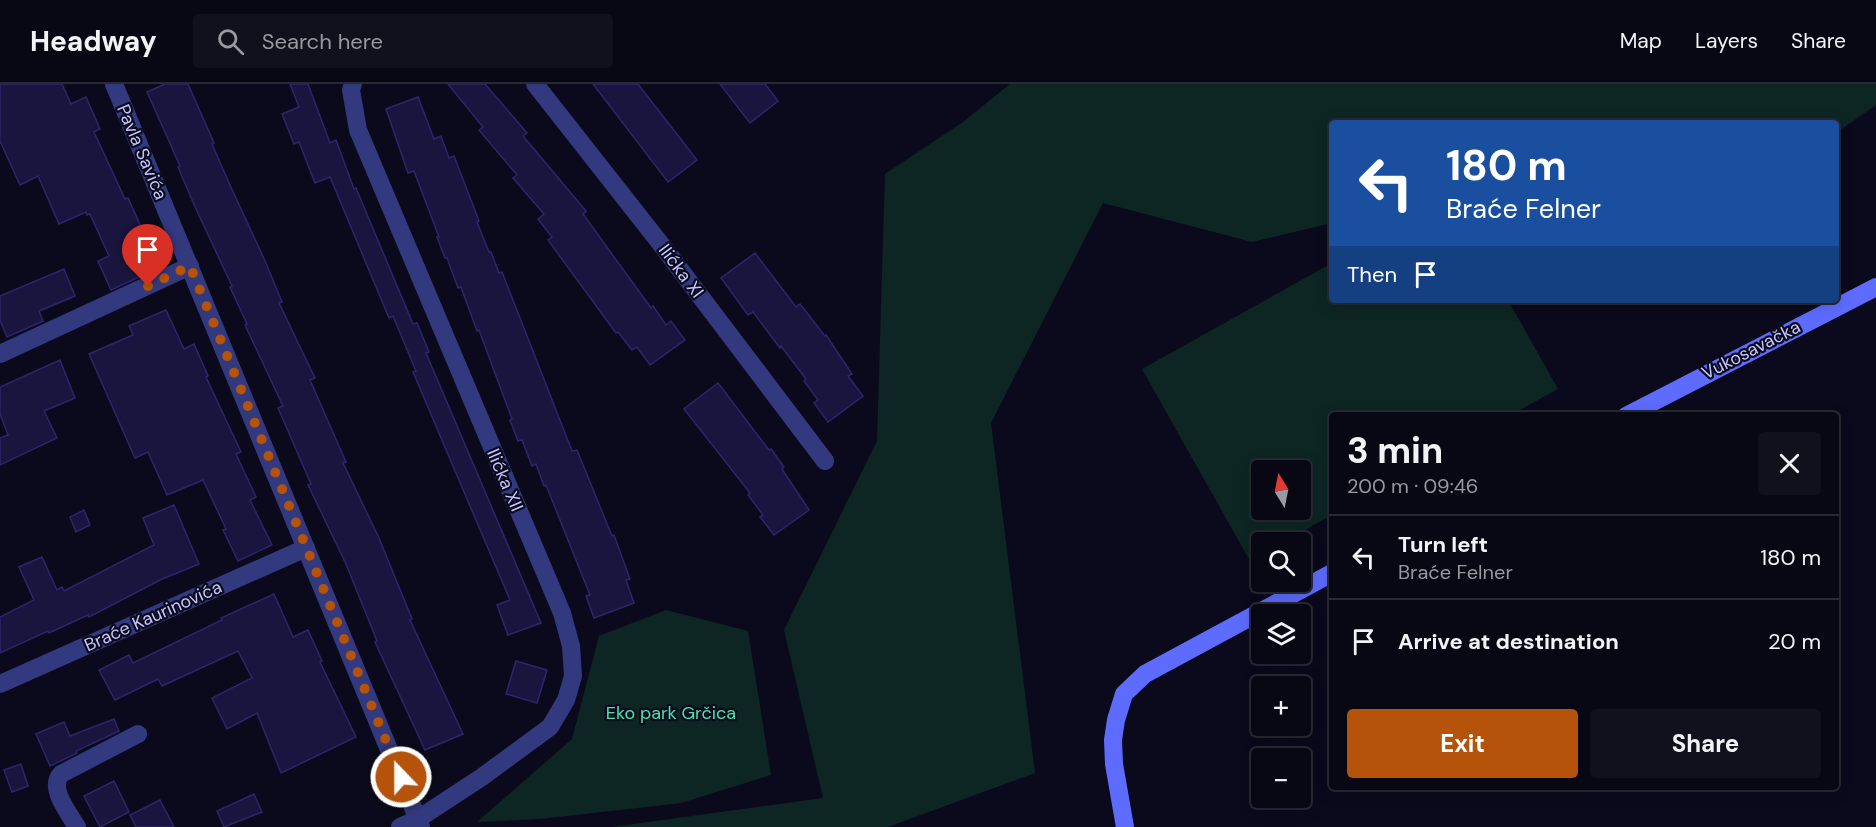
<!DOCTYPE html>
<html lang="en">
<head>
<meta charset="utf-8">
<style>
  :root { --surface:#080815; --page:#11111e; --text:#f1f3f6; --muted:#989aa0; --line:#292934; --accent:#b45309 }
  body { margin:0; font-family:"DM Sans",sans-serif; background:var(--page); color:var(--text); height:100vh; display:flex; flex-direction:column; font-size:22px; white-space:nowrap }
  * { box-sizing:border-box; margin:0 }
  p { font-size:20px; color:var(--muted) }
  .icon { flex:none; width:33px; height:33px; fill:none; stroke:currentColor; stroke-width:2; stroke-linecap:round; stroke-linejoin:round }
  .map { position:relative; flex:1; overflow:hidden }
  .details { position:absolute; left:1329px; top:328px; width:510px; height:378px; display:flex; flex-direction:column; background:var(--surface); border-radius:6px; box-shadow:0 3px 15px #0003,0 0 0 2px var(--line) }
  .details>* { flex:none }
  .hud { position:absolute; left:1329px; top:36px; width:510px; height:183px; border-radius:6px; box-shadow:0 3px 15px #0003,0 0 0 2px var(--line); background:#1a4fa0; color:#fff; overflow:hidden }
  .needle { width:39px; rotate:350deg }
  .tools { position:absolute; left:1251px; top:376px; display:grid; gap:12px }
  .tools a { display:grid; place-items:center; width:60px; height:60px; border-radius:6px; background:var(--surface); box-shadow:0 3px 15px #0003,0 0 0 2px var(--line); font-size:30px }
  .pin { position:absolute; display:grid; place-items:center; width:51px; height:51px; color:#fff; margin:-62px -26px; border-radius:50% 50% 50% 0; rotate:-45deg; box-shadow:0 0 6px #0007 }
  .pin .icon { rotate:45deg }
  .me { position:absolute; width:66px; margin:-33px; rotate:338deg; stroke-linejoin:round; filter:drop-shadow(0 0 4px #0008) }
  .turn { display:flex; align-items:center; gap:21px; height:126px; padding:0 18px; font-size:27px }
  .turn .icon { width:78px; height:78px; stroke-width:2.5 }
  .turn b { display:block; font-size:42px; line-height:51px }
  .then { display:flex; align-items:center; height:57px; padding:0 18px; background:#0003; gap:12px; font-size:22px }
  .round { display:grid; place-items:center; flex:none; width:63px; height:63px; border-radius:6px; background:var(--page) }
  .headline { display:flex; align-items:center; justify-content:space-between; height:102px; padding:0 18px }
  h1 { font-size:36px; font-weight:700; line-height:45px }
  .cta { display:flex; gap:12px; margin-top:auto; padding:12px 18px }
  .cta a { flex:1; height:69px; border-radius:6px; background:var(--accent); color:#fff; font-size:24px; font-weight:700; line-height:69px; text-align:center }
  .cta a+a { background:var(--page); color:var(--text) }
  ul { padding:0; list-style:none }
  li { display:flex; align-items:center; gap:18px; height:84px; padding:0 18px; border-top:2px solid var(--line) }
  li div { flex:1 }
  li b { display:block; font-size:22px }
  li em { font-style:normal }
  header { display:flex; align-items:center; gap:36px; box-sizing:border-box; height:84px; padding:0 30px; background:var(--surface); border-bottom:2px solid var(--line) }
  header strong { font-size:28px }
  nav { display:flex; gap:33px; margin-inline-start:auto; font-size:21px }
  .search { width:420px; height:54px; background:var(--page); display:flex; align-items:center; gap:15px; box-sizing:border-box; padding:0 21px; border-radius:6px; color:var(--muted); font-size:22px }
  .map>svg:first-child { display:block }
</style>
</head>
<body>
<header>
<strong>Headway</strong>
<div class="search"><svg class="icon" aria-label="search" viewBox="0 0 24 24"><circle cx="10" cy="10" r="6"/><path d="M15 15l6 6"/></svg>Search here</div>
<nav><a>Map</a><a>Layers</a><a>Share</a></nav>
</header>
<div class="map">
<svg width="1876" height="743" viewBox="0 0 1876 743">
  <rect width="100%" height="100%" fill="#0b0a1c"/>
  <g fill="#0d2623" fill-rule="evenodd">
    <polygon points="1010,0 1876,0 1876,21 1836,49 1836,39 1332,39 1332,139 1252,158 1103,119 991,339 1035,689 888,743 612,743 823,714 784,546 877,357 885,90 963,38"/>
    <path d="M1332,179V216H1508L1558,305L1511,331L1332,332V431L1281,459H1262L1261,470L1250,477L1142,285ZM1262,387H1300V426H1262Z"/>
    <polygon points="666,526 748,547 771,691 681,719 540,735 477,738 572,655 599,552"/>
  </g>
  <g fill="#19153e" stroke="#2c266b" stroke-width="1.5">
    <polygon points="0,0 62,0 71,20 86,13 100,45 94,48 125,115 128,114 142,145 131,150 148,189 111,206 98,177 109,172 90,130 87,131 86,128 59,140 38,92 20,101 0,57"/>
    <polygon points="165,0 188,0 214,59 212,60 229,99 266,179 282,218 279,219 315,294 310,296 346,378 343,379 379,454 412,535 410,536 463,650 425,666 375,558 377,557 346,480 308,401 311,400 278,324 283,322 245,241 247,240 230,203 232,202 196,125 178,83 180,82 147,8"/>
    <polygon points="290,0 308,0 330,59 336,56 354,105 356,104 413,240 417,239 429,268 426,269 541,539 508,551 497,521 510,516 413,288 416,287 393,232 389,234 330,93 315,99 299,58 294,60 282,30 299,23"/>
    <polygon points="448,0 485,0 527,49 523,52 586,127 583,130 651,224 653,222 666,241 671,237 685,256 650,281 637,263 632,266 618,248 616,249 548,156 552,153 538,135 544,130 513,94 517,91 479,46 483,43"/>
    <polygon points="593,0 638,0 697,76 668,98"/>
    <polygon points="720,0 765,0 778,17 750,39"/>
    <polygon points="418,13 434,55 441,52 449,74 454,72 479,137 477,138 489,168 491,168 499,189 502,188 572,367 577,366 612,452 614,451 630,495 626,496 634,519 594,534 586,512 590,511 546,401 544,402 536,380 532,382 522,356 518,357 510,336 512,335 479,246 477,247 461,203 458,204 447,174 445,174 437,153 439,153 414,87 408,89 386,25"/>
    <polygon points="755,169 796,223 800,220 825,252 826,251 852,290 848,292 863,312 828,338 814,319 818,316 804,297 806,295 781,262 780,264 753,228 748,231 721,194"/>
    <polygon points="64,185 75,212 39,227 43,237 7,253 0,236 0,212"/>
    <polygon points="166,226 184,265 194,260 208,292 206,293 241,368 236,370 256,413 250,416 272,461 238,477 223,446 226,445 203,396 167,411 148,368 135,374 89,270 133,251 129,242"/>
    <polygon points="60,276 75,314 44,327 57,354 0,381 0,354 8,351 0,330 0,303"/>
    <polygon points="718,299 769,366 771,365 784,383 782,385 809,426 774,451 760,433 763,431 748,411 750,409 684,325"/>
    <polygon points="174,421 199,480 162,495 89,533 88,531 49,549 48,547 0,569 0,533 34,516 19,483 42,473 57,506 62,503 64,507 154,461 143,434"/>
    <polygon points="84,426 90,441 76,448 70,433"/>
    <polygon points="274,510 293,553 308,546 322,577 320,578 356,653 281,689 257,629 227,645 212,614 252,594 238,567 162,602 158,595 115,616 99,586 129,571 133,579 222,536 221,534"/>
    <polygon points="516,577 547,586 537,619 506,610"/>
    <polygon points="114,635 119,647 76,667 77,669 50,682 36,650 64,638 70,652"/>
    <polygon points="21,680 28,702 12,708 4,686"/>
    <polygon points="114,697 129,728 100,743 84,712"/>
    <polygon points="254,710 262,728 224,743 217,727"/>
    <polygon points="160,716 174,743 136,743 130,731"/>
  </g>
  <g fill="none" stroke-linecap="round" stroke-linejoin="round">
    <g stroke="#33397e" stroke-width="18">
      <polyline points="114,0 421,743"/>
      <polyline points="353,0 351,6 358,46 562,529 571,562 573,592 566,616 550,643 482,693 418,735 400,743"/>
      <polyline points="535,0 660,159 825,377"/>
      <polyline points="0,270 190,182"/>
      <polyline points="0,600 306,464"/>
      <path d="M77,743C69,729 48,704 61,690L138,650"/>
    </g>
    <g stroke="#5d6cff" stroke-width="18">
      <polyline points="1626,332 1876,203"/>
      <polyline points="1125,743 1114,680 1113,656 1116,636 1124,610 1145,590 1332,489"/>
    </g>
  </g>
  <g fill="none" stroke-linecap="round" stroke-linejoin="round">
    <polyline stroke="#b45309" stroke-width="10" stroke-dasharray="0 18" points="148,202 190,182 401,693"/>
  </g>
  <g text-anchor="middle" stroke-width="4.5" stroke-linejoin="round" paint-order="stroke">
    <g font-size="18" fill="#c6c6ff" stroke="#0b0a1c">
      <text transform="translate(142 68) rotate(67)" y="6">Pavla Savića</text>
      <text transform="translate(681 187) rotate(53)" y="6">Ilićka XI</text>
      <text transform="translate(1751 266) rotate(-27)" y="6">Vukosavačka</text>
      <text transform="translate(505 396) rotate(67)" y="6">Ilićka XII</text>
      <text transform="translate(153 532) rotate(-24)" y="6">Braće Kaurinovića</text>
    </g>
    <g font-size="18" fill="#4de3ac" stroke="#0b0a1c">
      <text x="671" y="635">Eko park Grčica</text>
    </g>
  </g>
</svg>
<div class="tools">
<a><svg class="needle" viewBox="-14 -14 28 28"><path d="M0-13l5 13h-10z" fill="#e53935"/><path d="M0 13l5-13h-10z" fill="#989aa0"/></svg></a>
<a><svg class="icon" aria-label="search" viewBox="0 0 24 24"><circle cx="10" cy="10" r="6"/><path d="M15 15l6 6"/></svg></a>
<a><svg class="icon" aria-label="layers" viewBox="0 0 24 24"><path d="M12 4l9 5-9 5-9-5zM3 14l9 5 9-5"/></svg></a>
<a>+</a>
<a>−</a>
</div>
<div class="pin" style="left:148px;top:202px;background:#d93025"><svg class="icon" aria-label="arrive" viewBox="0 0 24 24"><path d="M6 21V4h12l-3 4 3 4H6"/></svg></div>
<svg class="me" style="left:401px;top:693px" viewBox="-20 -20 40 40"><circle r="17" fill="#b45309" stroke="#fff" stroke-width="3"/><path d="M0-11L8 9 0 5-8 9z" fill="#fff"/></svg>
<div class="hud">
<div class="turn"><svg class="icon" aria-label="left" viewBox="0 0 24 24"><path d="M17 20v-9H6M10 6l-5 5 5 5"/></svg><div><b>180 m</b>Braće Felner</div></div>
<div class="then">Then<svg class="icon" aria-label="arrive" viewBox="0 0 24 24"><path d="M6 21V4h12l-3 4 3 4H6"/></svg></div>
</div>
<section class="details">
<div class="headline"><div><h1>3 min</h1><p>200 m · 09:46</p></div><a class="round"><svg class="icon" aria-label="close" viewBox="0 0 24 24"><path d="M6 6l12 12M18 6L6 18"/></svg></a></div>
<ul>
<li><svg class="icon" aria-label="left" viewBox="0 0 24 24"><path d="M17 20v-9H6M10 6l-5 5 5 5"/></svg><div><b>Turn left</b><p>Braće Felner</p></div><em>180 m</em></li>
<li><svg class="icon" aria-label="arrive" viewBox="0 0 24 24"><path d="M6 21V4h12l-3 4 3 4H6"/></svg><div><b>Arrive at destination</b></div><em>20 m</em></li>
</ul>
<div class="cta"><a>Exit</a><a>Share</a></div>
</section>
</div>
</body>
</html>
